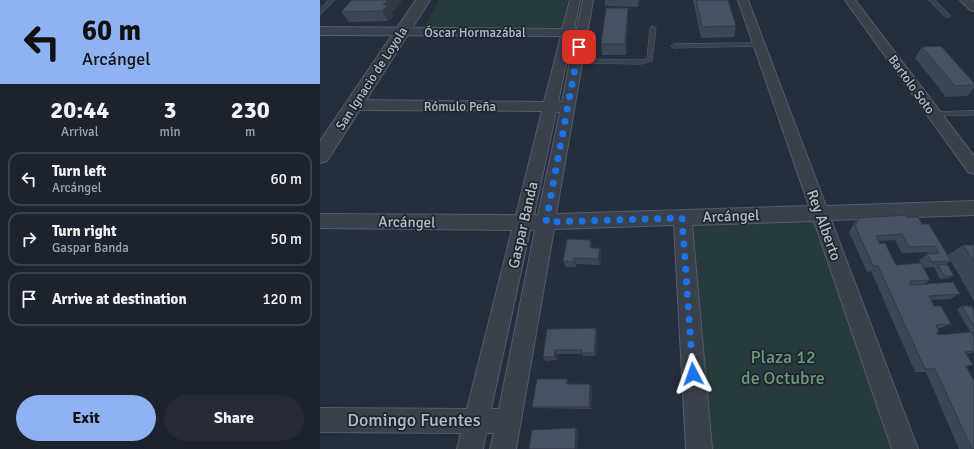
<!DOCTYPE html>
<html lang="en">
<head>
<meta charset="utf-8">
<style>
  :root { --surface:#1c222e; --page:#252a36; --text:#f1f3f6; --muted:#a0a4aa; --line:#3a3f4a; --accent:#8fb2f3 }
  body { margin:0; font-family:Signika,sans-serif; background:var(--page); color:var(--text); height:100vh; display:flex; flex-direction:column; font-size:15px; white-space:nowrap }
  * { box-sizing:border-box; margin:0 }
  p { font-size:13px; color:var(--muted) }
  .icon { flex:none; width:22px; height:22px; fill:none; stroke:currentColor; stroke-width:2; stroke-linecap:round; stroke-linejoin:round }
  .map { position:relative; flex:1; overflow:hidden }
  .drawer { display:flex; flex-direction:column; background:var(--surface); width:320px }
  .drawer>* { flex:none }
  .banner { background:#8fb2f3; color:#111; overflow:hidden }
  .pin { position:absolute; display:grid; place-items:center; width:34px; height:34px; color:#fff; margin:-17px; border-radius:8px; box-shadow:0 2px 6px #0006 }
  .me { position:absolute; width:44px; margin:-22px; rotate:356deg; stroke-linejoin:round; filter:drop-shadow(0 0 3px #0008) }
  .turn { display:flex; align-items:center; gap:14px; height:84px; padding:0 16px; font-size:18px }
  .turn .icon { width:52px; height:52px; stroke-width:2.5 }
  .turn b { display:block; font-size:28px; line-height:34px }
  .eta { display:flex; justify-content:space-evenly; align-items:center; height:68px; text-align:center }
  .eta b { font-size:24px; font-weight:800; line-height:28px }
  .cta { display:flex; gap:8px; margin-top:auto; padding:8px 16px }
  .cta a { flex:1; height:46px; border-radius:24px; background:var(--accent); color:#111; font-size:16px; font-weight:800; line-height:46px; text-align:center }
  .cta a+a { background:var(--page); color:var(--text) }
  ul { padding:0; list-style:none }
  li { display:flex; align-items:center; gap:12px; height:54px; margin:0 8px 6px; padding:0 8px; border:2px solid var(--line); border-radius:12px }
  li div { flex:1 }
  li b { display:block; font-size:15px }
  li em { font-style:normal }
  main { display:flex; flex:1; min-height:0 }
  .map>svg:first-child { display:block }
</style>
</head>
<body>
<main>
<section class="drawer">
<div class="banner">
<div class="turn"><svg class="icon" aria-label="left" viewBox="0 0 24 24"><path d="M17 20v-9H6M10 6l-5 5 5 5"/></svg><div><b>60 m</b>Arcángel</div></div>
</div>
<div class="eta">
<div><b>20:44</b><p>Arrival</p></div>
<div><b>3</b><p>min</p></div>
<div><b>230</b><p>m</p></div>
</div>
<ul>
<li><svg class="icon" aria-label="left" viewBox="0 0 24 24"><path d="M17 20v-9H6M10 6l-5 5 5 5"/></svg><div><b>Turn left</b><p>Arcángel</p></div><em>60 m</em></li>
<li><svg class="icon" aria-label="right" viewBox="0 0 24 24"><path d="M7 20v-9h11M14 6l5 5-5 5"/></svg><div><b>Turn right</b><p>Gaspar Banda</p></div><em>50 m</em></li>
<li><svg class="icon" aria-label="arrive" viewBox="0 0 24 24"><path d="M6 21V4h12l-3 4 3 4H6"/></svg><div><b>Arrive at destination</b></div><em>120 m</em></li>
</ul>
<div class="cta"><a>Exit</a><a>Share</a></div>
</section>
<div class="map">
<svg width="654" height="449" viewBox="0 0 654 449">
  <rect width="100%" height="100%" fill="#252e3d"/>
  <g fill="#273b3e">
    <polygon points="119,0 248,0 241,27 104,27"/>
    <polygon points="495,220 576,449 391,449 370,223"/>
  </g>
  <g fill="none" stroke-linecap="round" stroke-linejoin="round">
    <g stroke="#545c68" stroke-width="1">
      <g id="service">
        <polygon points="9,0 15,0 0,15 0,10"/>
        <polygon points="609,0 615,0 630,15 630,17 626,17"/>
        <polygon points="333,26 336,28 332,61 321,64 257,63 254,61 257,59 321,60 327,59 330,28"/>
        <polygon points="440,43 442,44 442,46 354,48 351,46 354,44"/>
        <polygon points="654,111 654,115 614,116 610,114 614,112"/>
      </g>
    </g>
    <g stroke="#545c68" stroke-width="2">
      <g id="minor">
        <path d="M250,0H260L254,29H257L263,0H273L236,214L489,206L418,0H428L506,206L654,201V215L511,220L598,449H572L494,221L372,225L392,449H366L354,225L234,229L196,449H170L174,433H166L163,449H137L141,433L0,432V408L147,409L192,230L0,228V214L196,215L222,111L33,110L28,108L26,105L28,102L33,100L224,102L241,36L0,35V27L242,29ZM252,36H255L242,102H238ZM236,112H240L218,215H214ZM210,230H215L179,409H171Z"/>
        <polygon points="525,0 535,0 654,156 654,174 648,172"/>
        <polygon points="640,0 651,0 654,2 654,11 650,10"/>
      </g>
    </g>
    <g stroke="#545c68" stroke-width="2">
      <polygon id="tertiary" points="96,0 110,0 7,161 0,163 0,141"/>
    </g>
    <use href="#service" fill="#39414d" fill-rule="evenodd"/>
    <use href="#minor" fill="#39414d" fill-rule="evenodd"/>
    <use href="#tertiary" fill="#39414d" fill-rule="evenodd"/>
  </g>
  <g fill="#3d4653" fill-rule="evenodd">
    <polygon points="32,0 82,0 72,13 74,16 68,21 29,22 21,12"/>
    <polygon points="285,0 319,0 318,7 285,6"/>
    <polygon points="373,0 408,0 416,26 414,37 381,38"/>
    <polygon points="308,8 308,19 306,55 282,55 281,44"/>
    <polygon points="602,47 654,83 654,88 647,96 626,97 595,58"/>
    <path d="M587,217L602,224L628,255L643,245H654V301L631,261L627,264L634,276L629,278L620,279L614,267L603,268L610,280L604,284L640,294L630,299L611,300L614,306L631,324L621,328H617L619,332L617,333L618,335L650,332L637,309L642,306L654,311V335H653L654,337V353L647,354L653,365L647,367L654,449H639L606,372H595L551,271L547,272L529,232L533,225L538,218ZM575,240L582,253L607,252L608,254H607L599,260L601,263L576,265L558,241Z"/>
    <polygon points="272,245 272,248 280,248 281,254 280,265 256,264 256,267 246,267 243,261"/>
    <polygon points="227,329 277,332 276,356 263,356 262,354 238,354 237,360 226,361 223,357"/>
    <polygon points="247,379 249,382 249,384 270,384 272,387 271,409 216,408 212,407"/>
  </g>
  <g fill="#323944">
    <polygon points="68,0 82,0 72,13 74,16 68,21 62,11 63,5"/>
    <polygon points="0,3 2,6 2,8 0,10"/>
    <polygon points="308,8 308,19 306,55 305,44"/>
    <polygon points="271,240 272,245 271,253 270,248"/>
    <polygon points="280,248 281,254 280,265 278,259"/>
    <polygon points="254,258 256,264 256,267 254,262"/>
    <polygon points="276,328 277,332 276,356 274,353"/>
    <polygon points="235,350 238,354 237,360 234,357"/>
    <polygon points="247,379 249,382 249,386 246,384"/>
    <polygon points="270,384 272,387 271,409 269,407"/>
    <polygon points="256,428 259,429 257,449 255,449"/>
  </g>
  <g fill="#475161" stroke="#323944">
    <polygon points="32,0 68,0 63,5 68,5 62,11 21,12"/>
    <polygon points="376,0 408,0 416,26 382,27"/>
    <polygon points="286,8 308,8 305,44 281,44"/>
    <polygon points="621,46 654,83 654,85 635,86 602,47"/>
    <polygon points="586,215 587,217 598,217 602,224 609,224 631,261 612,262 607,254 619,253 615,246 589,247 582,234 556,236 560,244 565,243 576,265 601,263 610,280 590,281 591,285 633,282 640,294 609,296 614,306 621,306 631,324 616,325 619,332 616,332 618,335 651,332 654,337 654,351 645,352 653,365 646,366 654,381 654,449 652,449 615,369 605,369 558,266 553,266 535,226 538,218"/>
    <polygon points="247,239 271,240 270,248 280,248 278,259 254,258 254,262 243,261"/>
    <polygon points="643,245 654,245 654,262"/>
    <polygon points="627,264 634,276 624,276 618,265"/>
    <polygon points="642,306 651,306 654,311 654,327"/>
    <polygon points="276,328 274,353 261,353 262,350 235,350 234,357 223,357 227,329"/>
    <polygon points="217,379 247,379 246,384 270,384 269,407 212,407"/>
    <polygon points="256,428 255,449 209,449 212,430"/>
  </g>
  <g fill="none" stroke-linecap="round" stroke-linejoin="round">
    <polyline stroke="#1a73e8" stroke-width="7" stroke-dasharray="0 12.6" points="259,47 226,222 362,218 373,374"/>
  </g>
  <g text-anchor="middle" stroke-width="3.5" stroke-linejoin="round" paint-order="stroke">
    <g font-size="13" fill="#b5bcc8" stroke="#1e2632">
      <text x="155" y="37">Óscar Hormazábal</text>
      <text transform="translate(51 78) rotate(-57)" y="5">San Ignacio de Loyola</text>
      <text transform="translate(592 84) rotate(54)" y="5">Bartolo Soto</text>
      <text x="140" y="111">Rómulo Peña</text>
    </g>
    <g font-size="15" fill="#b5bcc8" stroke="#1e2632">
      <text transform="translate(411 216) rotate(-2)" y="5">Arcángel</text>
      <text transform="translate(87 222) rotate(1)" y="5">Arcángel</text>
      <text transform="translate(203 225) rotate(-77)" y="5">Gaspar Banda</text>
      <text transform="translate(504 225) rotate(70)" y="5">Rey Alberto</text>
    </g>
    <g font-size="18" fill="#6d9879" stroke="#1e2632">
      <text x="463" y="363">Plaza 12<tspan x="463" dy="21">de Octubre</tspan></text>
    </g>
    <g font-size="18" fill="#b5bcc8" stroke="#1e2632">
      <text x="94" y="426">Domingo Fuentes</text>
    </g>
  </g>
</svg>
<div class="pin" style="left:259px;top:47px;background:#d93025"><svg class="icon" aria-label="arrive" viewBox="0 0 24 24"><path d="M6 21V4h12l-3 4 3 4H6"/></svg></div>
<svg class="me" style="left:373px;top:374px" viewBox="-20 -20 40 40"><path d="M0-17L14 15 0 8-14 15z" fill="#1a73e8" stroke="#fff" stroke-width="4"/></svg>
</div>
</main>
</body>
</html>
